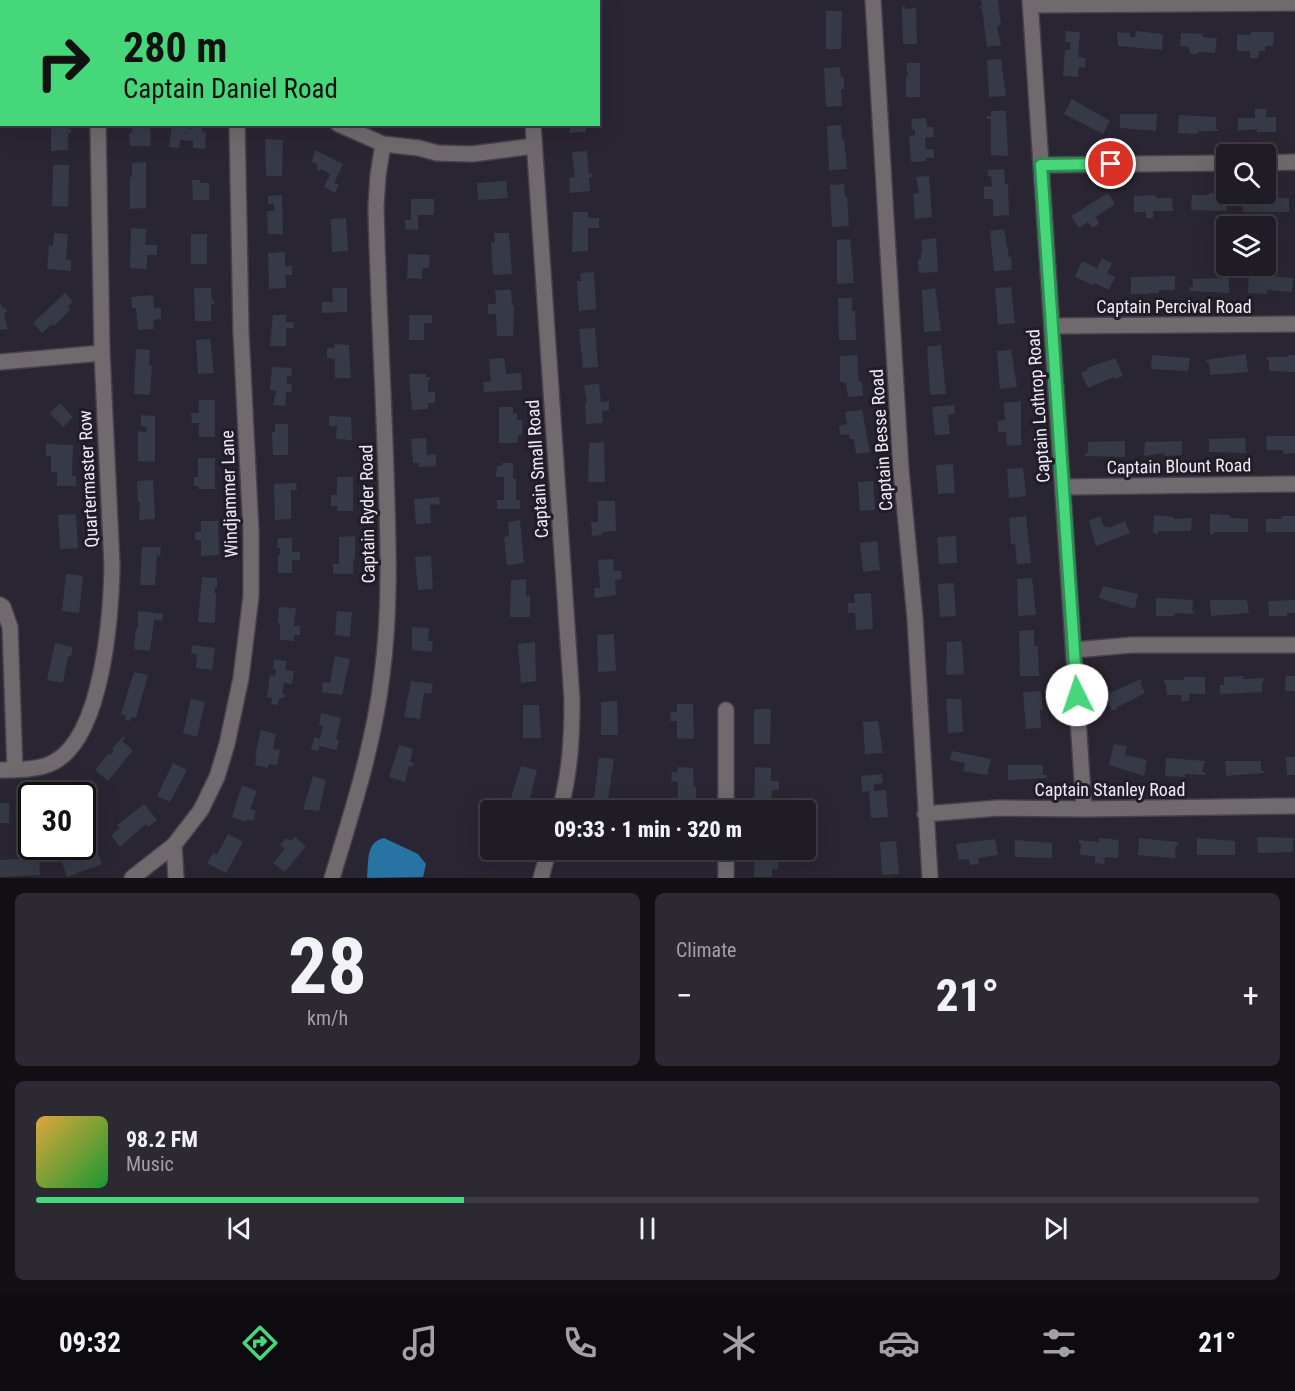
<!DOCTYPE html>
<meta charset="utf-8">
<style>
body{margin:0;font-family:"Roboto Condensed",sans-serif;background:#2d2932;color:#f1f3f6;height:100vh;display:flex;flex-direction:column;font-size:22px;white-space:nowrap}
*{box-sizing:border-box;margin:0}
p{font-size:20px;color:#a2a1a7}
.icon{flex:none;width:33px;height:33px;fill:none;stroke:currentColor;stroke-width:2;stroke-linecap:round;stroke-linejoin:round}
.map{position:relative;height:878px;overflow:hidden}
.side{display:flex;flex-direction:column;gap:15px;padding:15px;background:#120f15;flex:1}
.side>*{flex:none}
.hud{position:absolute;left:0px;top:0px;width:600px;height:126px;box-shadow:0 6px 24px #0002,0 0 0 2px #3d3a43;background:#45d77a;color:#111;overflow:hidden}
.buttons{position:absolute;left:1216px;top:144px;display:grid;gap:12px}
.buttons a{display:grid;place-items:center;width:60px;height:60px;border-radius:6px;background:#201c26;box-shadow:0 6px 24px #0002,0 0 0 2px #3d3a43;font-size:30px}
.speed{position:absolute;left:18px;top:782px;display:flex;gap:12px;font-size:30px;font-weight:700;text-align:center}
.speed>*{display:grid;place-content:center;width:78px;height:78px;border-radius:50%;background:#201c26;box-shadow:0 6px 24px #0002,0 0 0 2px #3d3a43;line-height:1}
.speed .limit{border:3px solid #111;border-radius:9px;background:#fff;color:#111}
.pin{position:absolute;display:grid;place-items:center;width:51px;height:51px;color:#fff;margin:-26px;border:3px solid #fff;border-radius:50%;box-shadow:0 2px 6px #0007}
.me{position:absolute;width:66px;margin:-33px;rotate:356deg;stroke-linejoin:round;filter:drop-shadow(0 0 4px #0008)}
.turn{display:flex;align-items:center;gap:21px;height:126px;padding:0 24px;font-size:27px}
.turn .icon{width:78px;height:78px;stroke-width:2.5}
.turn b{display:block;font-size:42px;line-height:51px}
.big{font-size:45px;font-weight:800;line-height:1.1}
.side .card{flex:1;display:flex;flex-direction:column;justify-content:center;gap:9px;min-width:0;padding:0 21px;border-radius:9px;background:#2d2932}
.side .dial{align-items:center;gap:0}
.dial b{font-size:78px;line-height:1}
.song{display:flex;align-items:center;gap:18px}
.cover{width:72px;height:72px;border-radius:9px;background:linear-gradient(135deg,hsl(40 70% 55%),hsl(130 70% 35%))}
.played{height:6px;border-radius:3px;background:linear-gradient(90deg,#45d77a 35%,#3d3a43 35%)}
.keys{display:flex;justify-content:space-around;direction:ltr}
.heat{display:flex;justify-content:space-between;align-items:center;font-size:33px;direction:ltr}
.side .tiles{flex:1;display:grid;gap:15px;grid-template-columns:1fr 1fr}
.card:last-child{grid-column:span 2}
.trip{position:absolute;left:480px;top:800px;width:336px;height:60px;border-radius:6px;background:#201c26;box-shadow:0 6px 24px #0002,0 0 0 2px #3d3a43;font-weight:800;line-height:60px;text-align:center}
.menu{display:flex;height:96px;justify-content:space-around;align-items:center;background:#0d0b0f;color:#a2a1a7}
.menu .icon{width:42px;height:42px}
.menu .active{color:#45d77a}
.menu b{font-size:27px;color:#f1f3f6}
.map>svg:first-child{display:block}
.water{fill:#2873a4}
.building{fill:#363a47}
.lines{fill:none;stroke-linecap:round;stroke-linejoin:round}
.minor-casing{stroke:#45414d;stroke-width:18}
.minor{stroke:#706a6f;stroke-width:15}
.route-casing{stroke:#2d8c4f;stroke-width:15}
.route{stroke:#45d77a;stroke-width:10}
.labels{text-anchor:middle;dominant-baseline:central;stroke-width:6;stroke-linejoin:round;paint-order:stroke}
.street-label{font-size:18px;fill:#edeaf3;stroke:#201c28}
</style>
<div class="map">
<svg width="1295" height="878" viewBox="0 0 1295 878">
<rect width="100%" height="100%" fill="#2a2532"/>
<path class="water" d="M384 838 418 854 426 864 423 877 367 878C369 863 365 842 384 838Z"/>
<path class="building" d="M981 0H998L1001 25 997 26 1001 45 987 47 982 9H980V6H982Z
M905 6V9L916 8 917 44H903L902 7Z
M826 11H842L841 49H826Z
M1066 31 1080 32 1078 57 1086 58 1085 68 1079 67 1078 77 1063 76 1065 50H1070V42H1065Z
M1136 31 1163 34 1162 50 1118 46 1117 32 1130 33V37H1135Z
M1251 32H1274L1273 46H1265V51H1259L1258 58H1250V51H1237V34L1251 35Z
M1181 33 1203 34 1202 37 1217 38 1215 53 1198 52V54H1190L1189 47 1180 46Z
M1001 59 1006 96 989 97 987 60Z
M906 63H920V97H906V77H908Z
M840 67 841 77H844V89H841L842 106 826 107 824 68Z
M1072 99 1110 121 1103 134 1064 114Z
M1255 109H1266V117H1276V132H1257V129L1236 131 1238 129V118H1255Z
M991 111H1006L1008 156 991 155V119H987V116H991Z
M1120 114H1157L1156 131 1120 128Z
M1179 115 1216 117V129H1218V131H1198V134L1178 133Z
M926 118 927 127H933L934 137H925L926 149H934V158H926V161L911 162 909 136 915 135V129L912 130 911 119Z
M51 124H68V129H71V133H68V150L51 151Z
M132 124H150L151 146H130L129 133H132Z
M193 124H202V131L206 132 205 149 193 148V141L180 140 179 148 169 147 172 125 192 129Z
M569 124H585L586 132 570 133Z
M841 125 842 139H844L847 169 829 170 827 126Z
M265 139 283 140 282 176H266Z
M315 150 343 164 334 183 339 185 335 193 324 187 330 174 321 169 320 171 317 170V164L312 162Z
M587 151 589 174H592V177H589L590 191 570 193 569 178 575 177 572 152Z
M146 162V208L130 209V177H132V163Z
M53 165H69L68 207 52 206Z
M1004 169 1005 184H1008L1009 215 993 216V199H984V187L992 186 991 176H988V170Z
M929 176 932 217 915 219 913 194 919 193 916 177Z
M192 180H200V183H209V200H193Z
M506 181 508 198 478 200 477 183Z
M844 184 845 197H847L849 226 832 227 830 185Z
M1108 193 1115 204 1096 217 1099 224 1092 228 1088 222 1079 228 1071 216Z
M1209 193 1226 194V211L1191 210 1192 195H1209Z
M1251 194H1273V198H1289V212H1243L1242 196H1251Z
M282 195 283 234H268L267 211H274V204H268V196Z
M1155 195 1156 198H1172L1173 211H1153V218H1146V212H1134V196Z
M411 199H434V215H418V230L405 229V220H411Z
M573 212H588V218H599V228H588V251L572 252Z
M346 218 348 251 332 252 331 219Z
M131 228 146 229 145 245H157V255H147V269L130 268Z
M1004 229 1009 257H1011L1012 270 994 271 990 231Z
M54 233 68 234 66 260H71V271L47 269 49 245 53 246Z
M494 233H509L512 274 493 275 491 243 495 242Z
M191 234H207V264H191Z
M936 238 938 272 919 273 918 260 921 259V252H922L921 240Z
M850 239 854 283 837 284V240Z
M285 252V266H292V275H285L286 288 269 289 268 253Z
M408 254 430 255 429 268H423L422 279 407 278Z
M1102 258 1112 263 1107 273 1115 277 1109 290 1095 283 1093 285 1075 277 1082 261 1097 268Z
M594 272 596 309 579 311 577 281H581L580 273Z
M1249 275 1293 278 1292 292 1267 290V294L1248 293Z
M1175 276V290H1159V293H1149V294H1131V277Z
M1229 278V293L1190 291V287H1193V279Z
M1011 287 1015 323 998 325 995 288Z
M194 288H211L212 301H214V304H211V321H195Z
M332 288H347V312L322 313V302H333Z
M935 288 941 331 924 332 922 290Z
M495 290H511L512 305H514L513 336H497L496 314H488V304H496Z
M65 293 73 301 68 306 71 309 54 326 52 324 42 333 33 323Z
M153 295 154 308H161V319L153 320 154 329 138 330 136 308H132L131 297Z
M838 298H852V311H855L856 340H839Z
M0 302 3 309 6 308 7 312 4 313 8 329 0 330Z
M273 315H286V322H293L294 328H286V346H270Z
M409 315H432V323H424V340H409Z
M595 328 598 367 583 368 579 329Z
M210 339 214 373 198 374 196 340Z
M335 344 349 345 351 378H335V359L327 358V348H334Z
M941 345 946 394 930 395 927 347Z
M136 349 150 350 149 366H152L150 395 134 394Z
M1011 350 1017 387 1000 389 997 351Z
M1246 354 1248 372 1210 375 1209 363H1207L1206 360Z
M857 355 859 382H862L863 396 848 397 846 383 840 382V356Z
M1152 355 1190 358 1188 371 1151 369Z
M1288 355H1295V372L1269 371V360H1267V357H1288Z
M504 358 506 374 521 373 522 390 484 392 483 382H491L489 359Z
M1115 358 1123 376 1115 379 1114 377 1088 388 1081 373 1088 370 1087 368Z
M272 367 292 368 291 376H287V384H292L291 392H286L285 406 273 405 276 391 270 390Z
M409 374H426V377H430V380H428V392H435V403H428V409L412 410Z
M599 384 601 402 609 401V410L602 411 603 423 586 424 585 403H587L584 385Z
M199 400H215V437H199V423H192L191 413H199Z
M1021 401V445L1007 446 1006 432H998V421L1005 420 1004 403Z
M60 403 73 417 63 427 50 413Z
M954 405 955 414 948 415 950 434 935 435 932 407Z
M499 407H513V414L517 413V420H522V435H518V443H499Z
M862 410 870 452 856 454 854 439H850L849 434 840 435 839 426 847 424 845 412Z
M141 415 155 416V462L138 461V431L146 432 147 427 141 426Z
M329 416 351 417 352 440 336 439 337 426H329Z
M275 424H288V455H273L272 432H275Z
M1266 436H1295V453L1283 454V450H1267Z
M426 438 427 455 436 454V466L419 467V463H413L411 439Z
M1245 438 1246 453 1209 452V439Z
M1125 441V457L1085 456V453H1088V442Z
M1182 441V455L1165 456 1164 453 1144 456 1145 442Z
M604 442 605 482H588L589 443Z
M46 444 73 445 72 476H76V486H57V472H51V456H46Z
M198 458H215V489H198L199 486H194V477H198Z
M502 463H513V479H516V500H520V509H497V500H504V477H496L497 466H502Z
M953 464 955 493 938 494 936 465Z
M1023 468 1026 496 1009 498 1007 469Z
M337 477H353V511H337V506H331V495H337Z
M153 480 155 519 139 520 140 502H138L137 481Z
M873 481 875 510 860 511 858 482Z
M296 483 297 490H291V519L275 520 274 484Z
M439 497 440 504 430 505 431 523 416 524 414 499Z
M598 501H615L616 531 602 532V535L592 536 591 522H598Z
M76 514 78 548 60 549 58 515Z
M1210 514 1230 515V518L1248 519V532H1214V534H1210Z
M1154 515 1174 517V519L1192 518 1191 531H1158V534L1153 533Z
M1026 516 1031 563 1017 564 1015 544H1011L1009 518Z
M1100 516 1104 527 1108 526 1109 528 1125 521 1130 533 1096 546 1089 521Z
M1282 516H1295V532H1266V519H1282Z
M520 520 524 563 507 565 504 537 509 536 508 522Z
M201 521H218L219 555 201 556V540H195V532H201Z
M355 536V559L353 560V574H333V564H339V537Z
M956 536 957 563 939 564 937 537Z
M278 538H292V552H300V560H292V573H278V555H280V548H277Z
M877 541 880 570 863 572 860 543Z
M142 547H161L160 556 157 555 155 585H140Z
M431 556 433 589 418 590 415 557Z
M613 559 614 571H621L622 579 615 580 616 595 595 598 594 588H600L598 560Z
M66 574 83 576 79 613 62 611Z
M202 577 217 578V588L215 587V594H216L215 623 198 622Z
M1032 578 1036 615 1018 616 1017 579Z
M526 579V596H530V617H510L511 580Z
M954 583 956 616 940 617 938 584Z
M1103 586 1138 594 1135 609 1099 598Z
M871 593 873 629 856 630 855 613H848V603H855L854 594Z
M1156 598 1193 600 1192 611H1194V614L1175 613 1174 616H1156Z
M1210 600H1247L1249 613 1211 616Z
M1295 600V613H1287V616H1269L1268 601Z
M279 607 296 608 294 626H300V635H294V641L280 640V623H278Z
M138 611 163 614 162 621 154 620 150 651 134 649 136 628H138Z
M337 611 352 612 350 637 335 635Z
M412 627 429 628 428 641H433L432 652 412 650Z
M1034 630V646H1038L1039 676H1020L1019 631Z
M614 634 616 671 598 672 597 635Z
M962 641 964 674 946 675 947 642Z
M535 642 536 681 521 683 518 644Z
M55 643 73 647 71 656H68L63 683 47 680Z
M192 645 215 648 212 670 196 668 197 654 191 653Z
M335 656 350 659 342 695 322 692 323 682 330 683Z
M274 658 276 660 287 661 285 670 294 671 292 684 284 683 282 694H285V697L279 699 278 705 271 704 272 698 267 697 270 675 275 676 276 669H273Z
M134 672 148 675 136 718 131 717 130 721 125 720 126 716 121 714Z
M1243 676V679L1264 678V681H1262V692L1220 694V685H1224V677Z
M1286 676H1295V691H1285Z
M1184 677H1205V694H1189V701H1181V695H1167L1166 684H1164V680H1184Z
M1141 679 1142 682 1140 683 1145 693 1116 708 1117 710H1112L1105 695Z
M411 681 433 684 431 694 424 693 420 719 404 717Z
M1041 691 1043 710H1040L1041 728 1026 729 1023 692Z
M191 699 205 702 197 737 183 733Z
M946 699H961L963 732 948 733Z
M617 701 618 735H601V702Z
M677 704H693L694 739 677 738V721H670L671 712H677Z
M523 705H539L541 738H523Z
M754 709H771L770 744H754Z
M321 713 341 718 336 739 339 740 336 750 320 746 318 751 311 750 314 737 320 739 323 726 319 725Z
M878 721 883 753 865 754 863 722Z
M261 730 276 734 273 749 280 750 277 765 269 764 268 768 255 765 257 756H255Z
M123 736 125 738 122 741 133 750 108 781 95 770 109 753 110 755 114 750 112 749Z
M1114 744 1127 746 1125 755 1147 760 1144 776 1109 765Z
M399 745 413 749 410 762 414 763 412 767 409 766 405 782 389 777Z
M952 751 991 759 987 775 963 771 965 763 950 760Z
M599 757 614 759 608 800 594 798Z
M1286 757H1295V775H1287Z
M1166 758 1205 761 1202 772H1205V775L1185 774V777L1165 776Z
M1225 761H1261V771H1264V773L1226 776Z
M173 763 187 770 170 802 157 796Z
M1008 765H1043V775H1047V778L1008 780Z
M521 766 537 770 529 803 511 798Z
M678 767 693 768 694 787H696V802L678 801V782L671 781 672 772H677Z
M755 767 771 768V781H779V790H772L771 810H754Z
M882 774 883 783 874 784V791L886 790 888 817 871 818 869 791 862 792 861 776Z
M313 776 326 780 319 811 303 809Z
M242 785 257 791 250 809 256 811 253 821 247 819 246 822 232 817Z
M0 803H9V823H0Z
M144 804 157 820 148 827 146 824 120 847 111 835 120 828 117 825Z
M228 834 243 842 226 873 207 863 213 853 217 855Z
M295 837 306 846 285 872 273 863 285 849 280 845 286 838 291 841Z
M1257 837 1295 838 1293 840V852L1258 853Z
M1099 838 1119 840 1118 858 1105 857 1104 864 1095 863V856L1080 855 1081 844H1079V840L1099 842Z
M1139 838 1178 842V845H1176L1175 858 1138 855Z
M1197 838 1235 841V855H1197Z
M995 839 998 855 978 858 979 864 970 865 969 859 959 860 956 844Z
M1015 840 1052 843V858L1015 857Z
M896 841 899 874 882 875 880 842Z
M490 842V849H507L503 862 485 856Z
M78 848 80 853 96 848 102 864 67 877 61 860 71 856 69 851Z
M678 849H695L693 861H678Z
M755 849H772V858H778V869H772V877H754Z
M39 858 40 875 0 877V860Z"/>
<g class="lines">
<defs>
<path id="minor" d="M449 0 453 2
M527 0V2
M873 0 901 470 915 618 930 878
M1030 0 1084 809
M1031 5 1295 3
M0 80H2
M338 124 383 144 419 148 437 153 472 154 534 146
M533 124 572 700C572 738 570 773 560 810
M1266 163 1295 162
M1041 165 1227 163
M1052 326 1295 324
M0 362 102 353
M1064 487 1295 484
M0 605 3 607 10 627 15 770
M1074 650 1132 645H1295
M726 710V810
M0 770C16 770 40 770 54 762 103 736 111 615 112 566L102 353 98 124
M925 814 998 808 1084 809 1295 806
M726 849V878
M132 878 174 845
M176 878 174 845 201 810 217 777 227 744 241 678 251 596V532L241 332 237 124
M332 878C352 812 374 744 382 675 391 608 388 539 386 471 383 383 378 295 376 207L378 175 383 144
M541 878 549 849"/>
</defs>
<use href="#minor" class="minor-casing"/>
<use href="#minor" class="minor"/>
</g>
<g class="lines">
<defs>
<path id="route" d="M1077 695 1041 165 1111 164"/>
</defs>
<use href="#route" class="route-casing"/>
<use href="#route" class="route"/>
</g>
<g class="labels">
<g class="street-label">
<text x="1174" y="306">Captain Percival Road</text>
<text transform="translate(1038 406) rotate(-94)">Captain Lothrop Road</text>
<text transform="translate(881 440) rotate(-94)">Captain Besse Road</text>
<text transform="translate(1179 466) rotate(-1)">Captain Blount Road</text>
<text transform="translate(537 469) rotate(-94)">Captain Small Road</text>
<text transform="translate(88 479) rotate(-93)">Quartermaster Row</text>
<text transform="translate(229 494) rotate(-92)">Windjammer Lane</text>
<text transform="translate(367 514) rotate(-91)">Captain Ryder Road</text>
<text x="1110" y="789">Captain Stanley Road</text>
</g>
</g>
</svg>
<div class="buttons">
<a><svg class="icon" aria-label="search" viewBox="0 0 24 24"><circle cx="10" cy="10" r="6"/><path d="M15 15l6 6"/></svg></a>
<a><svg class="icon" aria-label="layers" viewBox="0 0 24 24"><path d="M12 4l9 5-9 5-9-5zM3 14l9 5 9-5"/></svg></a>
</div>
<div class="speed"><div class="limit">30</div></div>
<div class="pin" style="left:1111px;top:164px;background:#d93025"><svg class="icon" aria-label="arrive" viewBox="0 0 24 24"><path d="M6 21V4h12l-3 4 3 4H6"/></svg></div>
<svg class="me" style="left:1077px;top:695px" viewBox="-20 -20 40 40"><circle r="19" fill="#fff"/><path d="M0-13L10 11 0 6-10 11z" fill="#45d77a"/></svg>
<div class="trip">09:33 · 1 min · 320 m</div>
<div class="hud">
<div class="turn"><svg class="icon" aria-label="right" viewBox="0 0 24 24"><path d="M7 20v-9h11M14 6l5 5-5 5"/></svg><div><b>280 m</b>Captain Daniel Road</div></div>
</div>
</div>
<section class="side">
<div class="tiles">
<div class="card dial"><b>28</b><p>km/h</p></div>
<div class="card"><p>Climate</p>
<div class="heat"><a>−</a><b class="big">21°</b><a>+</a></div>
</div>
<div class="card">
<div class="song"><i class="cover"></i><div><b>98.2 FM</b><p>Music</p></div></div>
<div class="played"></div>
<div class="keys"><svg class="icon" aria-label="previous" viewBox="0 0 24 24"><path d="M18 5L8 12l10 7zM5 5v14"/></svg><svg class="icon" aria-label="pause" viewBox="0 0 24 24"><path d="M8 5v14M16 5v14"/></svg><svg class="icon" aria-label="next" viewBox="0 0 24 24"><path d="M6 5l10 7-10 7zM19 5v14"/></svg></div>
</div>
</div>
</section>
<nav class="menu">
<b>09:32</b>
<svg class="icon active" aria-label="directions" viewBox="0 0 24 24"><path d="M12 3l9 9-9 9-9-9zM9 14v-3h6M13 9l2 2-2 2"/></svg>
<svg class="icon" aria-label="music" viewBox="0 0 24 24"><path d="M9 18V5l10-2v13"/><circle cx="6" cy="18" r="3"/><circle cx="16" cy="16" r="3"/></svg>
<svg class="icon" aria-label="phone" viewBox="0 0 24 24"><path d="M5 4h4l2 5-3 2q2 4 5 5l2-3 5 2v4C11 20 4 13 5 4z"/></svg>
<svg class="icon" aria-label="climate" viewBox="0 0 24 24"><path d="M12 3v18M4 7l16 10M4 17L20 7"/></svg>
<svg class="icon" aria-label="car" viewBox="0 0 24 24"><path d="M5 17H2v-5l4-1 3-4h7l3 4 3 1v5h-3M9 17h6M6 11h13"/><circle cx="7" cy="17" r="2"/><circle cx="17" cy="17" r="2"/></svg>
<svg class="icon" aria-label="filters" viewBox="0 0 24 24"><path d="M4 7h16M4 17h16"/><circle cx="9" cy="7" r="2"/><circle cx="15" cy="17" r="2"/></svg>
<b>21°</b>
</nav>
